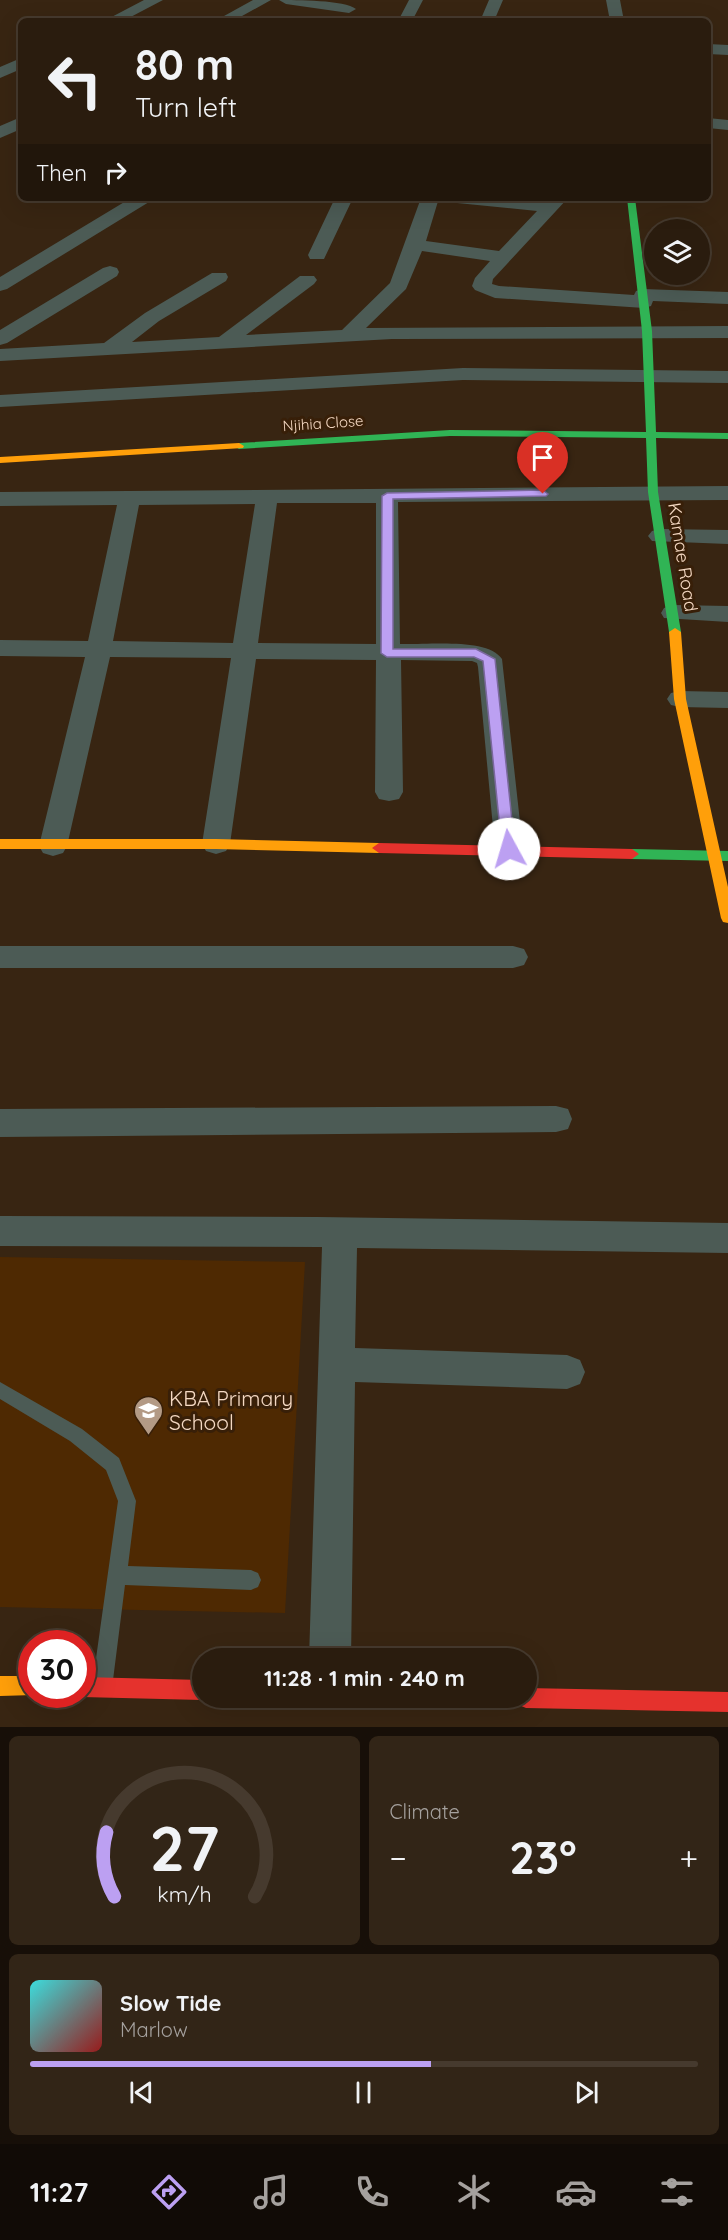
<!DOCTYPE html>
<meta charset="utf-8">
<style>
body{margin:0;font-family:Quicksand,sans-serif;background:#322517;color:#f1f3f6;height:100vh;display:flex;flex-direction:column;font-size:22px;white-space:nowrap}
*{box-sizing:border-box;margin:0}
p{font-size:20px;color:#a5a19e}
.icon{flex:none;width:33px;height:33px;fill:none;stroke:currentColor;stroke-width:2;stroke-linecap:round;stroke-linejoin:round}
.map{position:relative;height:1727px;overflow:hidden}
.side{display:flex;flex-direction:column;gap:9px;padding:9px;background:#170f08;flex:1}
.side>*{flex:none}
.hud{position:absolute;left:18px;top:18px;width:693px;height:183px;border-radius:9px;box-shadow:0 6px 24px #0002,0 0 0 2px #463a2e;background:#2a1c0e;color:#f1f3f6;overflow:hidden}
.tools{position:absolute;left:644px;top:219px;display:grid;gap:12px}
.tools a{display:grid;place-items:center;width:66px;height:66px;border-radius:50%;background:#2a1c0e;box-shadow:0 6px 24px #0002,0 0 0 2px #463a2e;font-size:30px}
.speed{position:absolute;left:18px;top:1630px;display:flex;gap:12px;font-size:30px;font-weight:700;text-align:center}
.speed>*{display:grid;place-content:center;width:78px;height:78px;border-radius:50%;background:#2a1c0e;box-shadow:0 6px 24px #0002,0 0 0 2px #463a2e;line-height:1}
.speed .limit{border:9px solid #d22;background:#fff;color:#111}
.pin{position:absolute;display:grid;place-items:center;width:51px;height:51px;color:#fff;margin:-62px -26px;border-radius:50% 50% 50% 0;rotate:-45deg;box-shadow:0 0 6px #0007}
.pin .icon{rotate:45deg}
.me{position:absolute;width:66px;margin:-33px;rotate:354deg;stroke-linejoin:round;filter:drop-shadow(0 0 4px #0008)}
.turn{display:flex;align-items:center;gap:21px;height:126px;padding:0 18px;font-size:27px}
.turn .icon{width:78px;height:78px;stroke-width:2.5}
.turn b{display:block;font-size:42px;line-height:51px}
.then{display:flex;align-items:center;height:57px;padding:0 18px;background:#0003;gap:12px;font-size:22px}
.big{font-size:45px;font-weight:700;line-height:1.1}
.side .card{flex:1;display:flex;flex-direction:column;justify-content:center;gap:9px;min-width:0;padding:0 21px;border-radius:9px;background:#322517}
.side .dial{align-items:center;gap:0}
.dial svg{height:156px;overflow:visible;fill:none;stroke:#463a2e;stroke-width:7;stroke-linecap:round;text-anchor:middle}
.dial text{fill:#f1f3f6;stroke:none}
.song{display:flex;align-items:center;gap:18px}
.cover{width:72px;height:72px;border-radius:9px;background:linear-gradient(135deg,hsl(180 70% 55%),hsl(0 70% 35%))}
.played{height:6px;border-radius:3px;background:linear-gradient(90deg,#bca0f2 60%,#463a2e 60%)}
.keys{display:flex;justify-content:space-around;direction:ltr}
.heat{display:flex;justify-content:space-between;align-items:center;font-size:33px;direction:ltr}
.side .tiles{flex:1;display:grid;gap:9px;grid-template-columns:1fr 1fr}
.card:last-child{grid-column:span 2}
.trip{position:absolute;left:192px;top:1648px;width:345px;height:60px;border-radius:30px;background:#2a1c0e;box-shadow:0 6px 24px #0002,0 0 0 2px #463a2e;font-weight:700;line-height:60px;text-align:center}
.menu{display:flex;height:96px;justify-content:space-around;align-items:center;background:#110b06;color:#a5a19e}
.menu .icon{width:42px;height:42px}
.menu .selected{color:#bca0f2}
.menu b{font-size:27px;color:#f1f3f6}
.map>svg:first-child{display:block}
.built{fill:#4e2902}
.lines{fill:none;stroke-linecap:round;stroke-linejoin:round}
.lane{fill:#4c5b55;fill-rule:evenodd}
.street{fill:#4c5b55;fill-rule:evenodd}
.fast{fill:#30b455;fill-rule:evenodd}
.slow{fill:#ff9f0a;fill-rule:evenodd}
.jam{fill:#e5322d;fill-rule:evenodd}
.route{fill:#bca0f2;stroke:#7a689d;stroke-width:1.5}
.labels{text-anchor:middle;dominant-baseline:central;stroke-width:6;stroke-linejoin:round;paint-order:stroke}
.far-street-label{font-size:15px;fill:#f5d9c3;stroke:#381f08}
.street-label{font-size:18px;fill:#f5d9c3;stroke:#381f08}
.near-poi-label{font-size:21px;fill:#f5d9c3;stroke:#381f08;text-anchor:start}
</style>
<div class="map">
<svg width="728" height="1727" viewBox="0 0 728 1727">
<rect width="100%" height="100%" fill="#382512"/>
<path class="built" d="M0 1257 305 1262 285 1613 0 1607Z"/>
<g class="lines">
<path class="lane" d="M0 1382 82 1429 119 1458 136 1501 128 1566 251 1570 258 1573 261 1580 258 1587 251 1590 125 1585 113 1680 110 1687 103 1690 96 1687 93 1680 118 1501 106 1470 70 1441 0 1399Z"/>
<path class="street" d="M144 0H163L123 21H104Z
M253 0H271L233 21H215Z
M279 0C296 0 345 0 356 9L349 13 286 4Z
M409 0H423L412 21H398Z
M489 0H503L494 21H480Z
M606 0H620L624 21H610Z
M708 44 728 45V55L708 54Z
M21 58V69L0 78V67Z
M21 117V129L0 138V126Z
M708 118 728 120V130L708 128Z
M131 198H152L149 202 7 289 0 291V277Z
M335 198H353L324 259H310L308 255Z
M421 198H439L426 241 499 251 537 211 457 203 451 202 448 198H513L546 201 549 198H568L493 279 492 284 499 286 634 295 636 291 643 289 728 292V304L653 301 651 306 644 308 495 298 475 290 472 286 475 278 490 261 422 251 406 289 366 328 728 326V338L392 339 0 361V349L104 343 145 313 212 273H226L228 277 226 281 159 321 132 342 219 337 300 276H314L317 280 314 284 246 335 342 330 390 283Z
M110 266 117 268 119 272 117 276 7 343 0 345V330L103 268Z
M463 368 728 371V383L463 380 0 407V395Z
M728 486V500L398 502 400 644C425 645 488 637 502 659L523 849 519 856 509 859 499 856 495 849 478 667 477 663 472 661 401 660 403 792 399 799 389 801 379 799 375 792 376 660 256 659 230 844 226 851 216 854 206 851 202 844 231 658 110 657 67 846 63 853 53 856 43 853 39 846 85 657 0 656V640L88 641 117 505 0 506V492ZM277 503H376V644L258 643ZM255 504 233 643 113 641 139 505Z
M660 529 728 530V544L652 541 648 536 652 531Z
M673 605 728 606V622L664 618 661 613 664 608Z
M680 691 728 692V708L680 707 671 705 667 699 671 693Z
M0 946H513L524 949 528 957 524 965 513 968H0Z
M556 1106 568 1109 572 1119 568 1129 556 1132 0 1137V1109Z
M0 1216 318 1217 728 1223V1253L357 1248 355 1348 567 1355 580 1360 585 1372 580 1384 567 1389 355 1382 351 1659H309L322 1247 0 1246Z"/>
<path class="fast" d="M627 198H635L652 331 656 432 728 433V439L656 438 658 492 681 632 679 635H671L669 632 648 492 646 438 450 436 239 449 234 446 239 443 450 430 646 432 642 331Z
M632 849 728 851V861L632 859 625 854Z"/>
<path class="slow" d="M239 443 244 446 243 448 0 463V457Z
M675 628 681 632 686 699 728 887V923L723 922 721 918 674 699 669 632Z
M0 839H216L379 843 386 848 379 853 216 849H0Z
M0 1676H32V1695H34L0 1696Z"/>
<path class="jam" d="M379 843 632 849 639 854 632 859 379 853 372 848Z
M82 1677 202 1680V1698H207L202 1700 82 1697 77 1695H82Z
M526 1688 728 1692V1712L526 1708 519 1705 516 1698H526Z"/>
</g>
<path class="route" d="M543 490 548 494 546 496 393 499V649H476L495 659 515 849 509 854 502 849 483 661 474 657H387L381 653 382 496 387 493Z"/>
<defs>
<symbol id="school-pin" viewBox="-11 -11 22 30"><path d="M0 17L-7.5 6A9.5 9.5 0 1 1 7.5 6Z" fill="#b39a85" stroke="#381f08"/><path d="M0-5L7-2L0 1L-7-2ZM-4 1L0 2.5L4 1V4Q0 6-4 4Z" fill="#fff"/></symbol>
</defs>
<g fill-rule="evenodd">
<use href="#school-pin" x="132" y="1394" width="33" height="45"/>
</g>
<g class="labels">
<g class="far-street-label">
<text transform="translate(323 423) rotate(-4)">Njihia Close</text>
</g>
<g class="street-label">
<text transform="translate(683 557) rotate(81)">Kamae Road</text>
</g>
<g class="near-poi-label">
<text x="169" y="1398">KBA Primary<tspan x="169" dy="24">School</tspan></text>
</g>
</g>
</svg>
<div class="tools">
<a><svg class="icon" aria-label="layers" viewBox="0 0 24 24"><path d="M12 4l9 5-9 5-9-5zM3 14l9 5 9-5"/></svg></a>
</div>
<div class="speed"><div class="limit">30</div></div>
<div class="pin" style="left:543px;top:494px;background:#d93025"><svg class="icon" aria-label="arrive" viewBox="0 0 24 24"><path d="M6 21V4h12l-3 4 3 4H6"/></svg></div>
<svg class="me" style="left:509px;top:849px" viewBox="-20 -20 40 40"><circle r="19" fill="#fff"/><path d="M0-13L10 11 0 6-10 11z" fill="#bca0f2"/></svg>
<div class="trip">11:28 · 1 min · 240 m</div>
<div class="hud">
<div class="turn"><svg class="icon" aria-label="left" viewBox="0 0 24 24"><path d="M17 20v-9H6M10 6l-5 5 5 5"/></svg><div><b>80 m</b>Turn left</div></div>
<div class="then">Then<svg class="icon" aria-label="right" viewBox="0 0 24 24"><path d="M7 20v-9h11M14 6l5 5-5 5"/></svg></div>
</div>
</div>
<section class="side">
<div class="tiles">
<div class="card dial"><svg viewBox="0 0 100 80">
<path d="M14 69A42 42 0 1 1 86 69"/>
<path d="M14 69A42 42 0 0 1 10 36" stroke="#bca0f2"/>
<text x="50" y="56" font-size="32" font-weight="700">27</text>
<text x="50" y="72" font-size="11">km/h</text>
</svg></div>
<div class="card"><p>Climate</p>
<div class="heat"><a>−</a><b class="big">23°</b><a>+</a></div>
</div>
<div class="card">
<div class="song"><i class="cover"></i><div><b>Slow Tide</b><p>Marlow</p></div></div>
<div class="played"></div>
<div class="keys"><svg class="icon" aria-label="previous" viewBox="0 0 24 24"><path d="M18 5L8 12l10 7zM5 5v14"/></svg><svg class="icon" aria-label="pause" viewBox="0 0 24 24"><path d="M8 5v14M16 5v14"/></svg><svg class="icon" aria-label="next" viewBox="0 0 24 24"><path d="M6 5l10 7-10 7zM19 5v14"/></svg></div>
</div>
</div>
</section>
<nav class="menu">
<b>11:27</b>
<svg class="icon selected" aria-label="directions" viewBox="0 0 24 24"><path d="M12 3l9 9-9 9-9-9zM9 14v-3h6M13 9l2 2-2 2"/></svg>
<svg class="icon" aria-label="music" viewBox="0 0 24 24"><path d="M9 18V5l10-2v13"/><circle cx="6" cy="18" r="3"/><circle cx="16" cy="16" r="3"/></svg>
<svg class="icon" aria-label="phone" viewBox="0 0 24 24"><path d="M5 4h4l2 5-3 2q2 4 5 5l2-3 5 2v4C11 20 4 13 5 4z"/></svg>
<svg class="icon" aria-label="climate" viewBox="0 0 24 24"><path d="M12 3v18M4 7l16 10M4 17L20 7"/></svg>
<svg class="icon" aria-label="car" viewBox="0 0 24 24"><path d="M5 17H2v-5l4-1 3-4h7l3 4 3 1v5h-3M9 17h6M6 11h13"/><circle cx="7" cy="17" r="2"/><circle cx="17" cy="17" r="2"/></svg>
<svg class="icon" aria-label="filters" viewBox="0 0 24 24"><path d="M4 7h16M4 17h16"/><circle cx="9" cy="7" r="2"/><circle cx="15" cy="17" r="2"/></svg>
</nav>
